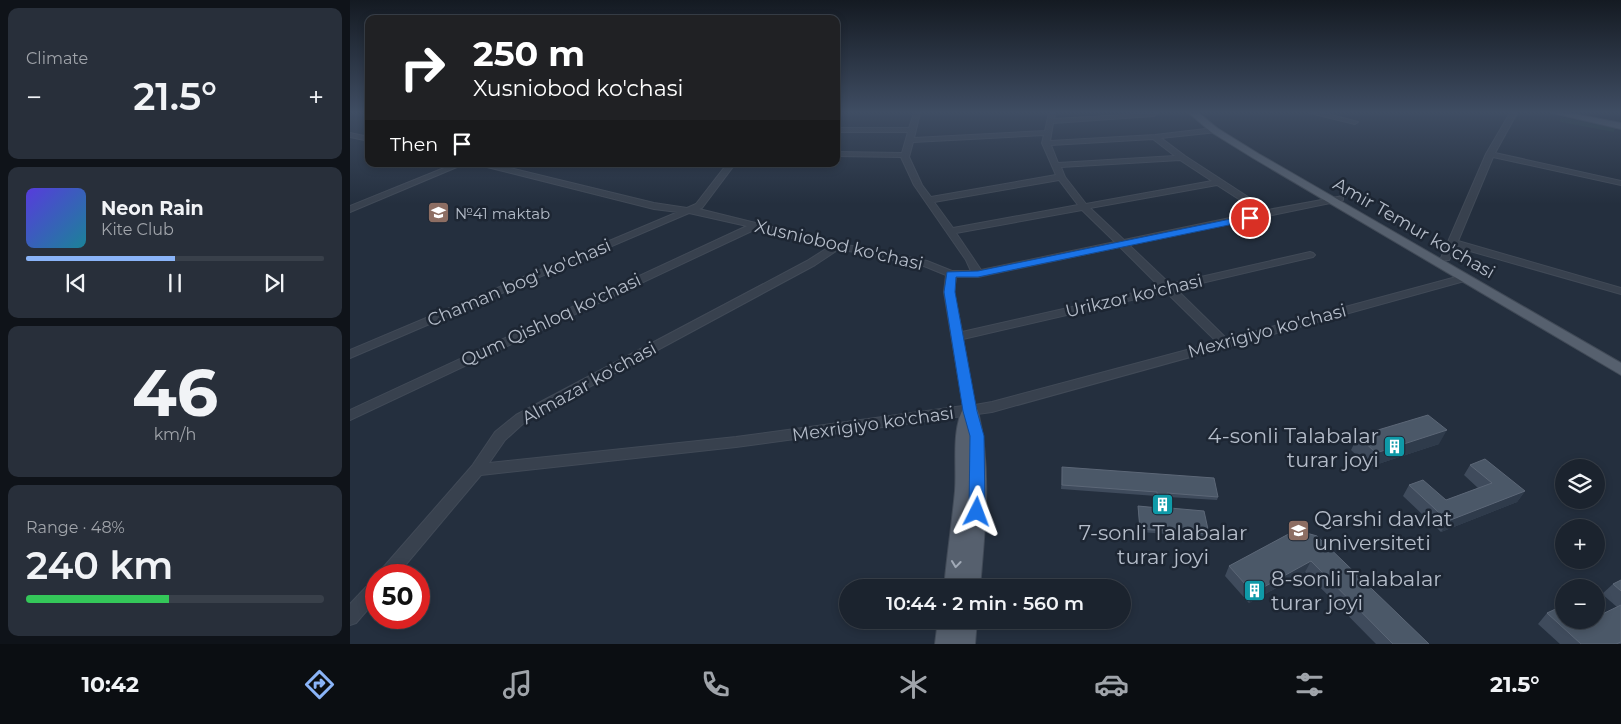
<!DOCTYPE html>
<meta charset="utf-8">
<style>
body{margin:0;font-family:Montserrat,sans-serif;background:#282f3a;color:#f1f3f6;height:100vh;display:flex;flex-direction:column;font-size:19px;white-space:nowrap}
*{box-sizing:border-box;margin:0}
p{font-size:16px;color:#a0a4aa}
.icon{flex:none;width:28px;height:28px;fill:none;stroke:currentColor;stroke-width:2;stroke-linecap:round;stroke-linejoin:round}
.map{position:relative;flex:1;overflow:hidden}
.sheet{display:flex;flex-direction:column;gap:8px;padding:8px;background:#0f1319;width:350px}
.sheet>*{flex:none}
.hud{position:absolute;left:15px;top:15px;width:475px;height:152px;border-radius:10px;box-shadow:0 2px 8px #0003,0 0 0 1px #39404a;background:#202124;color:#fff;overflow:hidden}
.fabs{position:absolute;left:1205px;top:459px;display:grid;gap:10px}
.fabs a{display:grid;place-items:center;width:50px;height:50px;border-radius:50%;background:#1b232e;box-shadow:0 2px 8px #0003,0 0 0 1px #39404a;font-size:25px}
.speed{position:absolute;left:15px;top:564px;display:flex;gap:10px;font-size:25px;font-weight:700;text-align:center}
.speed>*{display:grid;place-content:center;width:65px;height:65px;border-radius:50%;background:#1b232e;box-shadow:0 2px 8px #0003,0 0 0 1px #39404a;line-height:1}
.speed .limit{border:8px solid #d22;background:#fff;color:#111}
.pin{position:absolute;display:grid;place-items:center;width:42px;height:42px;color:#fff;margin:-21px;border:2px solid #fff;border-radius:50%;box-shadow:0 1px 5px #0007}
.me{position:absolute;width:55px;margin:-28px;rotate:3deg;stroke-linejoin:round;filter:drop-shadow(0 0 4px #0008)}
.turn{display:flex;align-items:center;gap:18px;height:105px;padding:0 25px;font-size:22px}
.turn .icon{width:65px;height:65px;stroke-width:2.5}
.turn b{display:block;font-size:35px;line-height:42px}
.then{display:flex;align-items:center;height:48px;padding:0 25px;background:#0003;gap:10px;font-size:19px}
.big{font-size:38px;font-weight:600;line-height:1.1}
.sheet .card{flex:1;display:flex;flex-direction:column;justify-content:center;gap:8px;min-width:0;padding:0 18px;border-radius:10px;background:#282f3a}
.sheet .dial{align-items:center;gap:0}
.dial b{font-size:65px;line-height:1}
.song{display:flex;align-items:center;gap:15px}
.cover{width:60px;height:60px;border-radius:8px;background:linear-gradient(135deg,hsl(250 70% 55%),hsl(190 70% 35%))}
.played{height:5px;border-radius:2px;background:linear-gradient(90deg,#8ab4f8 50%,#39404a 50%)}
.keys{display:flex;justify-content:space-around;direction:ltr}
.heat{display:flex;justify-content:space-between;align-items:center;font-size:28px;direction:ltr}
.charge{height:8px;border-radius:4px;background:linear-gradient(90deg,#34c759 48%,#39404a 0)}
.trip{position:absolute;left:489px;top:579px;width:292px;height:50px;border-radius:25px;background:#1b232e;box-shadow:0 2px 8px #0003,0 0 0 1px #39404a;font-weight:600;line-height:50px;text-align:center}
.dock{display:flex;height:80px;justify-content:space-around;align-items:center;background:#0b0e12;color:#a0a4aa}
.dock .icon{width:35px;height:35px}
.dock .on{color:#8ab4f8}
.dock b{font-size:22px;color:#f1f3f6}
main{display:flex;flex:1;min-height:0}
.map>svg:first-child{display:block}
.green{fill:#263c3f}
.lines{fill:none;stroke-linecap:round;stroke-linejoin:round}
.minor-casing{stroke:#414a57;stroke-width:2}
.major-casing{stroke:#414a57;stroke-width:2}
.minor{fill:#38414e;fill-rule:evenodd}
.major{fill:#56606e;fill-rule:evenodd}
.wall{fill:#3f4b5c}
.shaded-wall{fill:#2f3b4b}
.building{fill:#4b5868;stroke:#5c6777}
.oneway{stroke:#a1aab7}
.route{fill:#1a73e8;stroke:#114b97}
.labels{text-anchor:middle;dominant-baseline:central;stroke-width:5;stroke-linejoin:round;paint-order:stroke}
.far-poi-label{font-size:15px;fill:#b4bcc9;stroke:#1d2633;text-anchor:start}
.street-label{font-size:18px;fill:#b4bcc9;stroke:#1d2633}
.near-poi-label{font-size:21px;fill:#b4bcc9;stroke:#1d2633;text-anchor:start}
</style>
<main>
<section class="sheet">
<div class="card"><p>Climate</p>
<div class="heat"><a>−</a><b class="big">21.5°</b><a>+</a></div>
</div>
<div class="card">
<div class="song"><i class="cover"></i><div><b>Neon Rain</b><p>Kite Club</p></div></div>
<div class="played"></div>
<div class="keys"><svg class="icon" aria-label="previous" viewBox="0 0 24 24"><path d="M18 5L8 12l10 7zM5 5v14"/></svg><svg class="icon" aria-label="pause" viewBox="0 0 24 24"><path d="M8 5v14M16 5v14"/></svg><svg class="icon" aria-label="next" viewBox="0 0 24 24"><path d="M6 5l10 7-10 7zM19 5v14"/></svg></div>
</div>
<div class="card dial"><b>46</b><p>km/h</p></div>
<div class="card"><p>Range · 48%</p><b class="big">240 km</b><div class="charge"></div></div>
</section>
<div class="map">
<svg width="1271" height="644" viewBox="0 0 1271 644">
<rect width="100%" height="100%" fill="#242f3e"/>
<path class="green" d="M1210 117 1265 128 1264 132 1210 122Z
M704 620H763V629L704 624Z"/>
<g class="lines">
<defs>
<path id="minor" d="M564 113H570L564 138 695 131 699 113H705L704 119 807 113 804 116 703 123 700 141 805 135 864 128H867V132L811 138 835 156 918 210 993 196V200L990 201 779 245 820 284 960 252 963 253 965 255 963 257 826 289 877 339 1110 276H1118L1119 278 1118 280 642 412 386 447 131 475 47 575H29L31 570 122 466 145 432 166 415 457 261 479 247 406 229 0 420V410L397 226 339 213 0 358V350L328 212 304 209 133 166 132 164H144L304 203 337 208 346 204 377 164H385L352 208 349 209 487 243 577 261 602 271H621L616 260 564 185 551 157 486 156V152L552 153 558 132H486V128H559ZM694 135 692 143 706 175 581 197 572 185 559 157 563 142ZM803 139 825 156 708 163 701 145ZM830 160 862 181 736 204 715 177 711 167ZM709 180 728 205 603 228 584 202ZM867 185 909 212 774 240 740 208ZM732 210 765 242 631 270 606 233ZM770 247 810 287 612 332 604 292 606 277H628ZM489 249 574 266 596 275 594 292 613 406 386 437 139 463 155 440 176 421 465 265ZM816 292 867 342 642 402 625 405 613 339Z
M960 113H974L1008 122 1005 124Z
M1160 113H1167L1145 153 1271 181V185L1143 157 1108 241 1271 288V294L1106 247 1099 260H1093L1091 258 1136 154Z
M0 133 19 137V141L0 137Z
M104 164H114L0 212V206Z
M26 580V600L6 623 0 625V604L20 583Z"/>
<path id="major" d="M839 113H849L867 128 909 154 1271 363V375L903 158 861 132Z
M1202 113H1220L1271 123V129Z
M620 405 626 407 628 411C642 470 635 528 630 588H594C597 555 602 523 605 491 607 465 601 430 614 407Z
M588 620H627L625 644H585Z"/>
</defs>
<use href="#minor" class="minor-casing"/>
<use href="#major" class="major-casing"/>
<use href="#minor" class="minor"/>
<use href="#major" class="major"/>
</g>
<path class="wall" d="M1008 436 1089 444 1019 467 1001 450Z
M1120 465 1175 491 1167 502 1091 532 1053 496 1059 485 1096 500 1128 488 1114 475Z
M712 470 868 497 867 500 818 497 820 508 859 534 858 537 790 532 788 510V506L808 508 806 496 711 489Z
M946 530 1079 644H1026L955 572 899 603 875 576 879 566Z
M1271 580V644H1210L1188 624 1197 613 1232 624 1267 607 1252 594 1263 584Z"/>
<path class="shaded-wall" d="M1097 430 1089 444 1019 467 1026 453Z
M1175 491 1167 502 1091 532 1098 521Z
M961 561 955 572 899 603 903 593Z"/>
<path class="building" d="M1078 415 1097 430 1026 453 1008 436Z
M1135 459 1175 491 1098 521 1059 485 1073 480 1096 500 1142 483 1120 465Z
M712 467 864 478 868 497 817 493 820 508 854 511 859 534 790 529 788 506 809 508 807 492 712 485Z
M946 530 967 536 1079 644H1043L961 561 903 593 879 566Z
M1271 580V591L1263 584Z
M1271 605V642L1266 644H1231L1197 613 1212 606 1214 608V620H1227L1232 624 1240 620H1246V617Z"/>
<defs><path id="oneway-chevron" d="M-2-3.5L2.5 0L-2 3.5" fill="none" stroke-width="1.6" stroke-linecap="round" stroke-linejoin="round" transform="scale(1.25)"/></defs>
<use class="oneway" href="#oneway-chevron" transform="translate(606 564) rotate(96)"/>
<linearGradient id="sky" x2="0" y2="1"><stop stop-color="#141a22"/><stop offset="0.55" stop-color="#3f4d63"/><stop offset="1" stop-color="#3f4d63" stop-opacity="0"/></linearGradient>
<rect width="1271" height="204" fill="url(#sky)"/>
<path class="route" d="M900 215 903 216V220L628 277H606L605 292 627 411 634 436 635 512 632 517 627 519 621 517 619 512 620 436 613 411 594 292 597 272 628 271Z"/>
<defs>
<symbol id="school-square" viewBox="-11 -11 22 22"><rect x="-9" y="-9" width="18" height="18" rx="4" fill="#8d6e63" stroke="#1d2633"/><path d="M0-5L7-2L0 1L-7-2ZM-4 1L0 2.5L4 1V4Q0 6-4 4Z" fill="#fff"/></symbol>
<symbol id="building-square" viewBox="-11 -11 22 22"><rect x="-9" y="-9" width="18" height="18" rx="4" fill="#0f9aa8" stroke="#1d2633"/><path d="M-4-6H4V6H1V3H-1V6H-4ZM-2.5-4.3h1.7v1.8h-1.7ZM.8-4.3h1.7v1.8H.8ZM-2.5-1h1.7V.8h-1.7ZM.8-1h1.7V.8H.8Z" fill="#fff"/></symbol>
<symbol id="university-square" viewBox="-11 -11 22 22"><rect x="-9" y="-9" width="18" height="18" rx="4" fill="#8d6e63" stroke="#1d2633"/><path d="M0-5L7-2L0 1L-7-2ZM-4 1L0 2.5L4 1V4Q0 6-4 4Z" fill="#fff"/></symbol>
</defs>
<g fill-rule="evenodd">
<use href="#school-square" x="76" y="200" width="25" height="25"/>
<use href="#building-square" x="1032" y="434" width="25" height="25"/>
<use href="#building-square" x="800" y="492" width="25" height="25"/>
<use href="#university-square" x="936" y="518" width="25" height="25"/>
<use href="#building-square" x="892" y="578" width="25" height="25"/>
</g>
<g class="labels">
<g class="far-poi-label">
<text x="105" y="213">№41 maktab</text>
</g>
<g class="street-label">
<text transform="translate(1064 228) rotate(30)">Amir Temur ko'chasi</text>
<text transform="translate(489 245) rotate(13)">Xusniobod ko'chasi</text>
<text transform="translate(169 283) rotate(-23)">Chaman bog' ko'chasi</text>
<text transform="translate(784 296) rotate(-13)">Urikzor ko'chasi</text>
<text transform="translate(201 320) rotate(-25)">Qum Qishloq ko'chasi</text>
<text transform="translate(917 331) rotate(-15)">Mexrigiyo ko'chasi</text>
<text transform="translate(239 383) rotate(-29)">Almazar ko'chasi</text>
<text transform="translate(523 424) rotate(-8)">Mexrigiyo ko'chasi</text>
</g>
<g class="near-poi-label">
<text x="1029" y="435" text-anchor="end">4-sonli Talabalar<tspan x="1029" dy="24">turar joyi</tspan></text>
<text x="964" y="518">Qarshi davlat<tspan x="964" dy="24">universiteti</tspan></text>
<text x="813" y="532" text-anchor="middle">7-sonli Talabalar<tspan x="813" dy="24">turar joyi</tspan></text>
<text x="921" y="578">8-sonli Talabalar<tspan x="921" dy="24">turar joyi</tspan></text>
</g>
</g>
</svg>
<div class="fabs">
<a><svg class="icon" aria-label="layers" viewBox="0 0 24 24"><path d="M12 4l9 5-9 5-9-5zM3 14l9 5 9-5"/></svg></a>
<a>+</a>
<a>−</a>
</div>
<div class="speed"><div class="limit">50</div></div>
<div class="pin" style="left:900px;top:218px;background:#d93025"><svg class="icon" aria-label="arrive" viewBox="0 0 24 24"><path d="M6 21V4h12l-3 4 3 4H6"/></svg></div>
<svg class="me" style="left:627px;top:512px" viewBox="-20 -20 40 40"><path d="M0-17L14 15 0 8-14 15z" fill="#1a73e8" stroke="#fff" stroke-width="4"/></svg>
<div class="trip">10:44 · 2 min · 560 m</div>
<div class="hud">
<div class="turn"><svg class="icon" aria-label="right" viewBox="0 0 24 24"><path d="M7 20v-9h11M14 6l5 5-5 5"/></svg><div><b>250 m</b>Xusniobod ko'chasi</div></div>
<div class="then">Then<svg class="icon" aria-label="arrive" viewBox="0 0 24 24"><path d="M6 21V4h12l-3 4 3 4H6"/></svg></div>
</div>
</div>
</main>
<nav class="dock">
<b>10:42</b>
<svg class="icon on" aria-label="directions" viewBox="0 0 24 24"><path d="M12 3l9 9-9 9-9-9zM9 14v-3h6M13 9l2 2-2 2"/></svg>
<svg class="icon" aria-label="music" viewBox="0 0 24 24"><path d="M9 18V5l10-2v13"/><circle cx="6" cy="18" r="3"/><circle cx="16" cy="16" r="3"/></svg>
<svg class="icon" aria-label="phone" viewBox="0 0 24 24"><path d="M5 4h4l2 5-3 2q2 4 5 5l2-3 5 2v4C11 20 4 13 5 4z"/></svg>
<svg class="icon" aria-label="climate" viewBox="0 0 24 24"><path d="M12 3v18M4 7l16 10M4 17L20 7"/></svg>
<svg class="icon" aria-label="car" viewBox="0 0 24 24"><path d="M5 17H2v-5l4-1 3-4h7l3 4 3 1v5h-3M9 17h6M6 11h13"/><circle cx="7" cy="17" r="2"/><circle cx="17" cy="17" r="2"/></svg>
<svg class="icon" aria-label="filters" viewBox="0 0 24 24"><path d="M4 7h16M4 17h16"/><circle cx="9" cy="7" r="2"/><circle cx="15" cy="17" r="2"/></svg>
<b>21.5°</b>
</nav>
